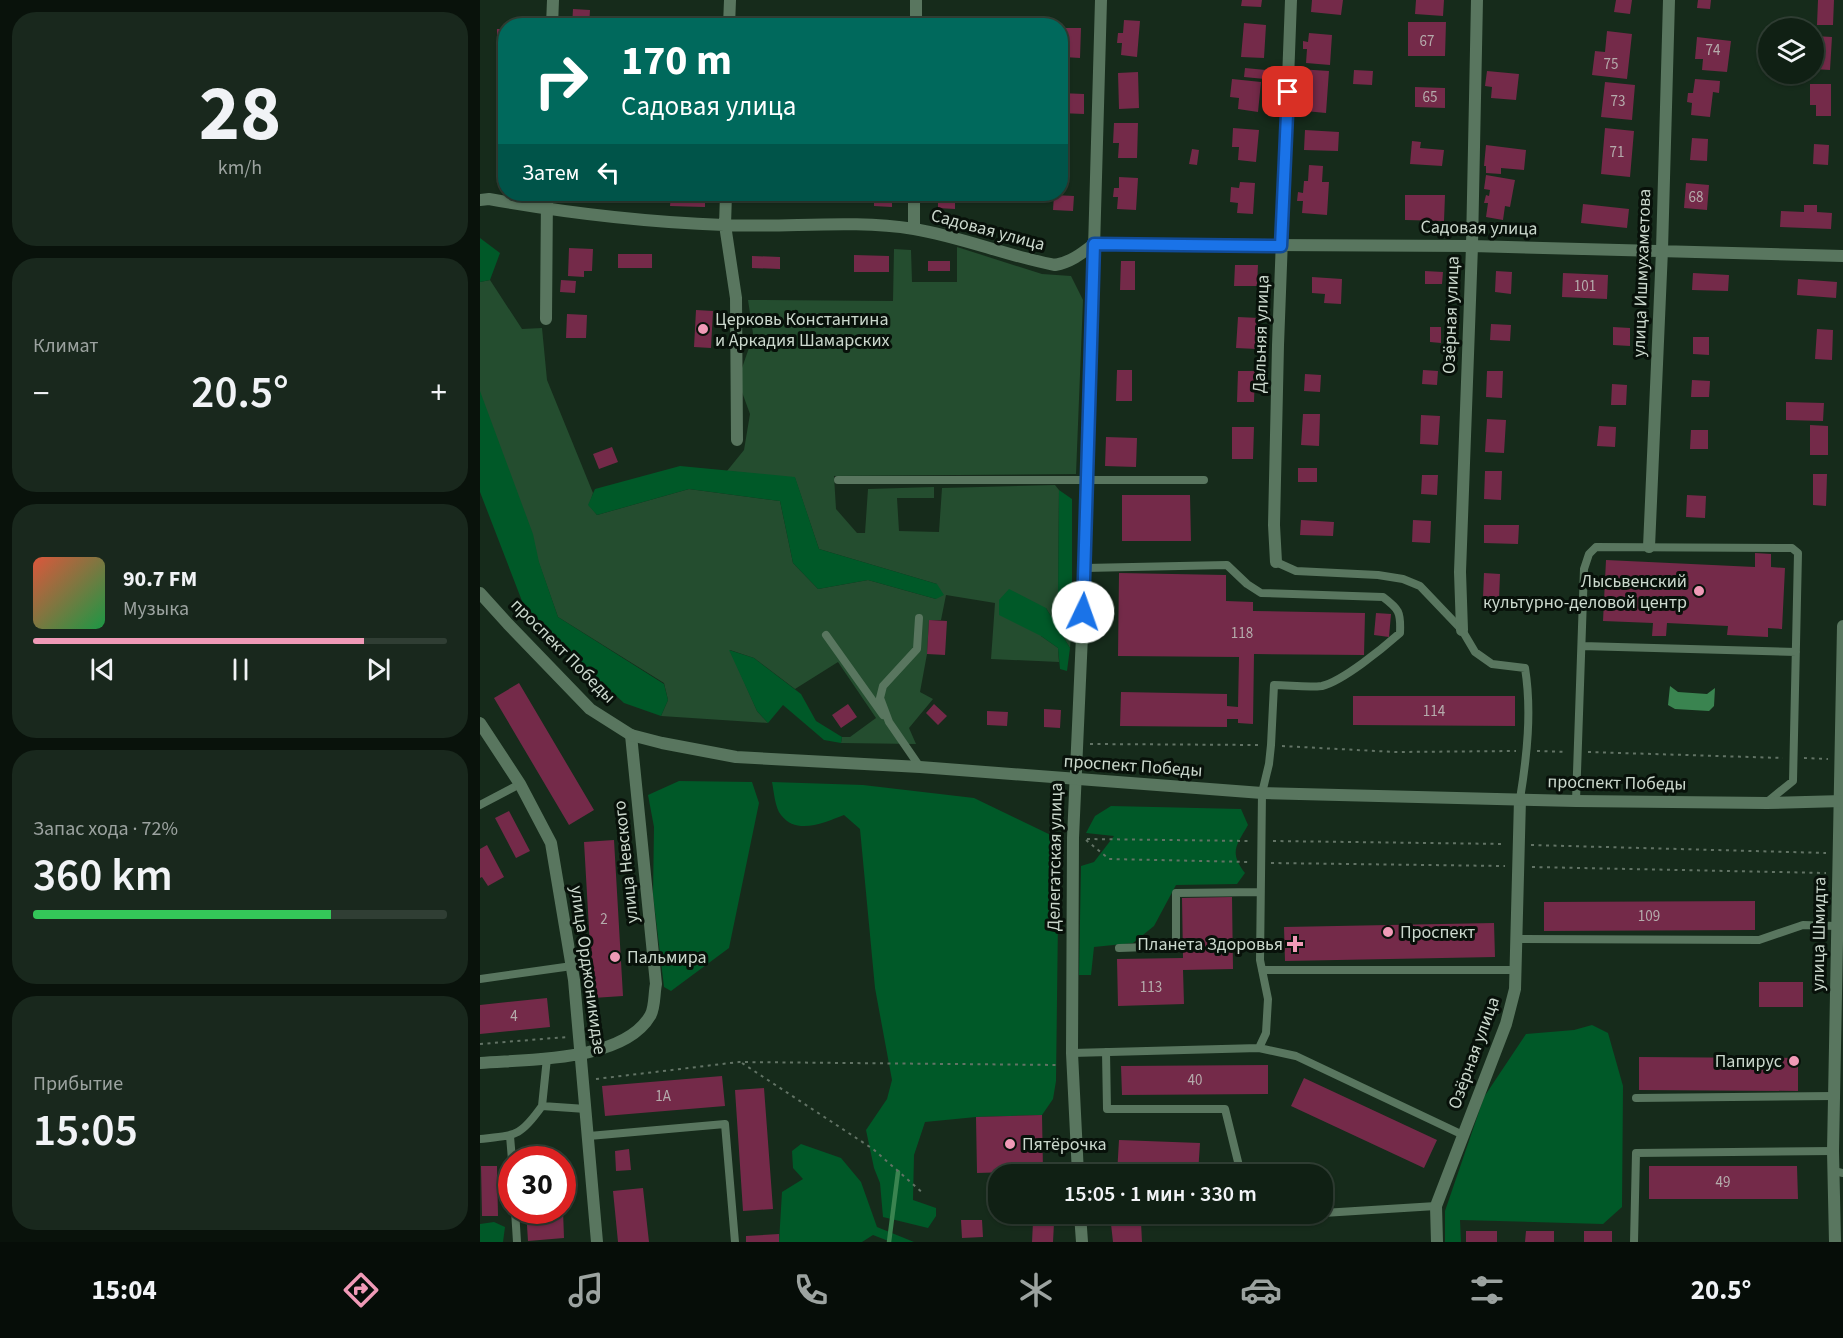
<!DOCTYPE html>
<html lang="ru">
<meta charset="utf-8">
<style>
body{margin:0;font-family:"Source Sans 3",sans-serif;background:#19281d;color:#f1f3f6;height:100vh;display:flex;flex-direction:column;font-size:22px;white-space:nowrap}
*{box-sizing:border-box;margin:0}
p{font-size:20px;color:#9ca3a0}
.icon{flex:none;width:33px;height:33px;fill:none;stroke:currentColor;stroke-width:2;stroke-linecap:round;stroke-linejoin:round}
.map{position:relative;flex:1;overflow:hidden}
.details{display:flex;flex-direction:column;gap:12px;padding:12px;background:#09120b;width:480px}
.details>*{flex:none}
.top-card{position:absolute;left:18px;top:18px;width:570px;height:183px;border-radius:24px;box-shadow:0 2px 4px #0004,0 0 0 2px #303e34;background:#00695c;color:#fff;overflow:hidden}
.buttons{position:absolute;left:1278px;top:18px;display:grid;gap:12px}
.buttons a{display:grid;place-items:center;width:66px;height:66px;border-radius:50%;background:#102014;box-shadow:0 2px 4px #0004,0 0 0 2px #303e34;font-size:30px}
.speed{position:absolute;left:18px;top:1146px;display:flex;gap:12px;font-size:30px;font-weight:700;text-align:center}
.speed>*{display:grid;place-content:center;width:78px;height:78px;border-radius:50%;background:#102014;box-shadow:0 2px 4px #0004,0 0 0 2px #303e34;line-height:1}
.speed .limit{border:9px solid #d22;background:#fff;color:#111}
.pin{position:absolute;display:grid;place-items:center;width:51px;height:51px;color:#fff;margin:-26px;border-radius:12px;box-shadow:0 3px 9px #0006}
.me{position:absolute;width:66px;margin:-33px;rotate:3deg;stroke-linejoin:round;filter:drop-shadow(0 0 4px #0008)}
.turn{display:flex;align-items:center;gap:21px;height:126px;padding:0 24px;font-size:27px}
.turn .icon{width:78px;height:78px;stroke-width:2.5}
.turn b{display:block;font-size:42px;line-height:51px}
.then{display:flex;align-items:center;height:57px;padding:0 24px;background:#0003;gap:12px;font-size:22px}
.big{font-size:45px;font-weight:600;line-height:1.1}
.details .tile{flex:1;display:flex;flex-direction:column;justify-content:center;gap:9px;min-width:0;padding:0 21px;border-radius:24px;background:#19281d}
.details .dial{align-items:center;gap:0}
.dial b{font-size:78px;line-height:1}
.song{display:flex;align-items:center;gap:18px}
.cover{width:72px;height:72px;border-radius:9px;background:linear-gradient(135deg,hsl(10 70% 55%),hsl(140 70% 35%))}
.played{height:6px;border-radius:3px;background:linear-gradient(90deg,#f09ab7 80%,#303e34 80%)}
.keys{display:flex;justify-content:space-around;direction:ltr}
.heat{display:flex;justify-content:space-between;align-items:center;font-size:33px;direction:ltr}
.charge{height:9px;border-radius:4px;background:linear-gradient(90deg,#34c759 72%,#303e34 0)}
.trip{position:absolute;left:508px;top:1164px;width:345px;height:60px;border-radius:24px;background:#102014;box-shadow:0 2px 4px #0004,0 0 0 2px #303e34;font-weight:600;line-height:60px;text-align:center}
.menu{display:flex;height:96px;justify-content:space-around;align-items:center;background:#060d08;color:#9ca3a0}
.menu .icon{width:42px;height:42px}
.menu .on{color:#f09ab7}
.menu b{font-size:27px;color:#f1f3f6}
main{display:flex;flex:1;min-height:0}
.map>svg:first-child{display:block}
.green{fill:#244d2f}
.forest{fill:#005928}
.water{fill:#3a8450}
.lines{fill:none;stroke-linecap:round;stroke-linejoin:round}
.stream{stroke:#3a8450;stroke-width:4.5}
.building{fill:#742a49}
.path{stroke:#627365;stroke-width:2;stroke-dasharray:3 4.5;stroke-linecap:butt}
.service{stroke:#59765f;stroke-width:8}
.minor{stroke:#59765f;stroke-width:12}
.tertiary{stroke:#59765f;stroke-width:12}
.route-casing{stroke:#114b97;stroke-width:15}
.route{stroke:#1a73e8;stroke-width:10}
.poi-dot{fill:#f09ab7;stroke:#08110a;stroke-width:2}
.labels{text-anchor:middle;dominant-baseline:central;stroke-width:6;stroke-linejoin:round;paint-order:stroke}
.number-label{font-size:15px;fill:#b5acac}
.street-label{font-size:18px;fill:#cbd8cd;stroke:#08110a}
.poi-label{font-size:18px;fill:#cbd8cd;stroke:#08110a;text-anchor:start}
</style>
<main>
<section class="details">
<div class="tile dial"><b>28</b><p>km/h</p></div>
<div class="tile"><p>Климат</p>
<div class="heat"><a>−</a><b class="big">20.5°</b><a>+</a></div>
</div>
<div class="tile">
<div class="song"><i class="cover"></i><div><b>90.7 FM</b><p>Музыка</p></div></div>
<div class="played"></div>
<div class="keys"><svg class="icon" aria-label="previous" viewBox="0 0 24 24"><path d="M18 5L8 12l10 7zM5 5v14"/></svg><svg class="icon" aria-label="pause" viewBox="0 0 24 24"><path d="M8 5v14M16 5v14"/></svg><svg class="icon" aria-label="next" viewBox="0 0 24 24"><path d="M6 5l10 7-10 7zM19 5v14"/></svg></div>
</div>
<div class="tile"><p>Запас хода · 72%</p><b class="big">360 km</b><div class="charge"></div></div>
<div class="tile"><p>Прибытие</p><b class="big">15:05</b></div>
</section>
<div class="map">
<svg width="1363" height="1242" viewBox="0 0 1363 1242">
<rect width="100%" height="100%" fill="#162b1b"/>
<path class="green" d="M477 247 562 274 591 276 603 300 596 474 354 476 356 509 377 533H385L388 489 454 487V498H417L419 531 459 532 462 488 575 485 579 490 578 601 592 622 590 648 566 608 561 636 578 648 579 662 511 659 515 603 466 595 461 620H449L447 654 440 692 453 699 429 728 436 744 361 743 362 737H370L396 718 358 662 315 689 274 658 250 650 277 711 288 723 181 716 188 700 184 683 78 617 0 396V282L10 280 42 329 62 328 67 380 113 493 109 505 117 515 209 489 300 501 313 563 338 589 388 580 456 599 457 584 339 549 315 478 247 471 264 450 270 414 262 392V368L270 345 274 340 268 300 413 301 414 249 431 250 432 282H477Z"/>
<path class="forest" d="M0 238 20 253 10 280 0 282Z
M0 391 53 534 59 562 78 617 184 684 188 700 181 716 144 703 47 614 0 492Z
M200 466 315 477 339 549 457 584 464 595 456 599 388 580 338 589 313 563 300 501 209 489 117 515 108 505 115 489Z
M579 490 592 499V622L578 601Z
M529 589 566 608 590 648 587 671 580 669 578 648 561 636 519 615V600Z
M249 650 274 658 321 694 336 721 362 737 361 743 344 740 303 705 288 723 277 711Z
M199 781 272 782 279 803 249 948 191 991 184 987 173 895 174 827 168 795Z
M292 782 383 785 494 798 579 839 576 1081 573 1099 562 1115 496 1117 445 1122 434 1155 433 1200 456 1208V1216L448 1228 403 1217 400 1183 394 1168 386 1130 407 1099 412 1080 395 988 380 829 364 815C345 822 317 836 301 815 295 808 294 792 292 782Z
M631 806 761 809 768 825C756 846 749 852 765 873L757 884 696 885 674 926 653 943 614 947 611 975H599L601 866 614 862 634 836 606 833 615 816Z
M1112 1025 1128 1033 1143 1086 1142 1207 1123 1224 980 1220 981 1242H965V1211L1004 1097 1046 1034 1094 1030Z
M321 1144 361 1158 381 1182 397 1227 434 1242H411L393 1235 382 1242H299L302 1192 323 1179 313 1168 312 1151Z
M14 1222 25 1227 23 1242H0V1224Z"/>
<path class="water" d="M1190 686 1198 692 1227 694 1235 688 1234 706 1229 711 1195 709 1188 705Z"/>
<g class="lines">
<path class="stream" d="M409 1242 418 1172"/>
</g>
<path class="building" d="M762 0H782L781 7 761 6Z
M832 0H863L861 15 831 12Z
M936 0H964L963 16 935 14Z
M1136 0H1152L1150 14 1134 12Z
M1218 0H1231L1230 9 1217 8Z
M1338 0H1354L1353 25H1337Z
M93 9 110 10 109 26H92Z
M644 20 660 21 657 57 641 55 642 43H637L638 33H643Z
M928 22H966L965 56H928Z
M764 23 786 25 784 58 761 57Z
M585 28H601L600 58 584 57Z
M17 29H26V45H17Z
M1127 31 1152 34 1147 79 1112 75 1115 51 1125 52Z
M829 33 852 35 850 65 826 63 827 49H823V41L828 42Z
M1335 36 1352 37 1350 70 1334 69Z
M1217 37 1251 41 1247 72 1222 70 1223 59H1215Z
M765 68 786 70 785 79 764 77Z
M818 69 849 71 846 113 825 111 827 87 816 86Z
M874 70 893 71 892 85 873 84Z
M1007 71 1039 74 1036 100 1011 98 1012 87 1005 86Z
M658 72 659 108 639 109 638 73Z
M752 79 781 82 778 112 758 109 759 98 750 97Z
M1215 79 1240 81 1239 93 1233 92 1230 117 1211 115 1212 103 1207 102 1208 93H1213Z
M1125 82 1155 85 1152 120 1121 117Z
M1330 84H1351V116H1336V105H1330Z
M935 87 965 88V108L935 107Z
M580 93 604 94V114L580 113Z
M634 123H658L657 158H638L639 143H633Z
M753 128 779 130 776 162 758 160 759 147H752Z
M1125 128 1154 131 1150 177 1121 174Z
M825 130 859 132 858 151 824 150Z
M1212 138 1228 139 1227 161 1210 160Z
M932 141 941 142 940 148 964 150 962 166 930 164Z
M1334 144 1349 145 1348 165 1333 164Z
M1006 145 1046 150 1044 170 1021 168V174L1006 173V166H1004Z
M712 149 719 150 717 165 709 164Z
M18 154H26V178H18Z
M829 165 843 166 842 182H849L847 215 822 213 823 201H817L818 192 823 193 824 181H828Z
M1006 175 1035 180 1030 207 1025 206 1023 220 1006 217 1008 203H1004L1006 195 1009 196 1010 190 1004 189Z
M639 177 658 178 656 210 637 209 638 197H633L634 188H639Z
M760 182 775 183 773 214 757 213 758 203 750 202 751 187 759 188Z
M1206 183 1229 185 1227 210 1204 208Z
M191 194H225V207L190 206Z
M271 194H289L288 203H271Z
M394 194H412V207L394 206Z
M458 194H475V209L458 208Z
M574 195 594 196 593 211 573 210Z
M925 195H965L964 221 925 220Z
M1103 204 1149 209 1147 228 1101 223Z
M1324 205H1337V212L1352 213 1351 229 1300 227 1301 211 1324 212Z
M89 248 113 249 112 271H104V277L88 276Z
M138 254H172V268H138Z
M374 255 409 256V272H374Z
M272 256 300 257V269L272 268Z
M448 261H470V271H448Z
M641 261H655V290H640Z
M755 265H778L777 286H754Z
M945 271 963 272 962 284H945Z
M1016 271 1032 272 1031 294 1015 292Z
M1083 273 1128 275 1127 299 1082 297Z
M1213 273 1249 275 1248 291 1212 290Z
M832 277 862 279 861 304 844 303 845 294 832 293Z
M1318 279 1357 282 1356 298 1317 295Z
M81 280 96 281 95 293 80 292Z
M216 310 233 311 231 348 214 347Z
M87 314 107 315 106 338H86Z
M758 317 779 318 777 349 756 348Z
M1011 324 1031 325 1030 341 1010 340Z
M950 327H961V343L950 342Z
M1133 327 1150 328V346L1133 345Z
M1337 329 1353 330 1352 360 1335 359Z
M1213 337H1229V355L1213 354Z
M637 370H652V401H636Z
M943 370 958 371 957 385 942 384Z
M758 371H775L774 402H757Z
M1007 371H1023L1022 398 1006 397Z
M825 374 841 375 840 392 824 391Z
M1212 380 1230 381 1229 397H1211Z
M1132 384 1147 385 1146 405H1131Z
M1306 402 1344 403 1343 421 1306 420Z
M823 414H840L839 446 821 445Z
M941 415 960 416 958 445 940 444Z
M1007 419 1026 420 1024 453 1005 452Z
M1330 425 1348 426V455H1330Z
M1119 426 1136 427 1135 447 1117 446Z
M752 427H774L773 459H752Z
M1211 430H1228V449H1210Z
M626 437 657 438 656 467 625 466Z
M132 447 138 462 119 469 113 454Z
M818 468H837V482H818Z
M1005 471H1022L1021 500 1004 499Z
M1333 474H1347L1346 506 1333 505Z
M942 475H958L957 495 941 494Z
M642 495H710L711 541H642Z
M1207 495 1226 496 1225 518 1206 517Z
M821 520 854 522 853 536 820 535Z
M933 520 951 521 950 543 932 542Z
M1004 525H1039L1038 544 1004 543Z
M1275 553 1291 554V567L1305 568 1302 629 1288 628V637L1247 635 1248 626 1187 623 1186 636H1172L1173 623 1123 621 1126 560 1275 567Z
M639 573 746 575V601L773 602V611L885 613 884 655 774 654 773 724 758 723V719H747V727L640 726 641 692 747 694V706L758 707 759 657 638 656Z
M1004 573 1020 574 1019 599 1003 598Z
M896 613 911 614 909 637 894 635Z
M449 620 467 621 465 655 447 654Z
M39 683 114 810 89 825 14 698Z
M873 696H1035V726L873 725Z
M368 704 377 717 361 728 352 715Z
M454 704 467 716 458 725 446 713Z
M564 709 581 710 580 728 564 727Z
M507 711 528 712 527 726 507 725Z
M29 811 50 851 36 858 15 818Z
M134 840 143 996 113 998 104 842Z
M7 845 24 877 8 886 2 877 0 878V849Z
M752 897 753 969 703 970 704 1004 638 1006 637 959 703 958 702 898Z
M1275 901V930L1064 931V902Z
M1014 923 1015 957 805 961 804 927Z
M1279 982H1323V1007H1279Z
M67 998 70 1027 0 1034V1005Z
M1159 1057 1318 1058V1091L1159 1090Z
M788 1065V1094L642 1095 641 1066Z
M242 1076 245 1106 125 1116 122 1086Z
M824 1078 957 1140 944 1168 811 1106Z
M284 1088 293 1209 263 1211 255 1090Z
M562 1115 563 1171 497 1173 496 1117Z
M639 1140 720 1143 718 1174H637Z
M149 1149 151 1170 136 1171 135 1151Z
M1 1166H17L18 1216H2Z
M1169 1166H1317L1318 1199H1169Z
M823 1167V1174H780V1168Z
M163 1188 169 1242H138L133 1191Z
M46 1210H83L84 1238 48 1241Z
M481 1220H502L503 1237 482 1238Z
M553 1222 574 1223 573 1242H552Z
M661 1222 662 1242H633L631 1224Z
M986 1231H1017V1242H986Z
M1046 1231H1074V1242H1045Z
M1104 1231H1132V1242H1104Z
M299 1234V1242H266V1236Z"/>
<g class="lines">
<path class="path" d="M610 744 779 745
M802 746 915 752 1036 751
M1057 751 1087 752
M1108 752 1303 758
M1324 758 1348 759
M607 839 770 841
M606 840 629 859 770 862
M793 841 1025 844
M1051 845 1346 853
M791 863 1025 866
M1052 867 1346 873
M0 1044 87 1037
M262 1063 393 1149 444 1194
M116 1079 259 1062 580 1065"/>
<path class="service" d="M358 480H724
M796 562 816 571 898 575 923 579 940 586 982 630 995 652 1012 664 1045 668C1052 711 1047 756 1040 799
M439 618 437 649 403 686 400 698 409 722 440 767
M346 635 403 715
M1102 646 1316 652
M1096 801 1104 569 1109 554 1116 547 1312 548 1318 553 1313 781 1287 802
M0 805 40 784
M1038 939 1279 940 1323 925 1356 926
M639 948 696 946V893L780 892
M782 970H1035
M0 979 92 966
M779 1048 816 1056 983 1135
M626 1052 627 1109H745L761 1174
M592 1053 779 1048 786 1033 788 999 780 960 782 793 789 764 791 745 794 685C809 685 827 688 842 686 863 681 903 648 920 633 921 612 919 609 903 597L781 593 767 584 747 565 605 568
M1156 1098 1354 1096
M62 1106 67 1058
M30 1136 32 1160
M109 1136 245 1124 255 1242
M0 1139C36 1135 40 1137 62 1106L106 1109
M1354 1171 1363 1173
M35 1210 37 1242
M843 1213 956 1206
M770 1214 771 1218 842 1214
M1154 1242 1156 1153 1353 1151"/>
<path class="minor" d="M72 26 73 0
M249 26 250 0
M436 26V0
M246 194 245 225 256 298 257 440
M0 200 9 199C87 213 165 222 244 225 307 228 372 219 434 229 482 237 527 256 575 265 591 262 601 254 614 244L992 246 1363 256
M434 229V194
M66 319 67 194
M1169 547 1182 250 1189 0
M796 562 794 525 798 345 811 0
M982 630 980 572 992 246 997 0
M0 723 40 784 71 843 94 980 117 1242
M0 1063C47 1059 143 1062 170 1016 175 1009 174 993 176 984L151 735
M598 1174 592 1053 593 838 605 568 621 0
M600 1214 602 1242
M957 1242 956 1206 1026 1024 1035 989 1040 799
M1355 1242 1353 1151 1363 626"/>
<path class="tertiary" d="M0 593 28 624 110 709 151 735 182 743 256 757 440 767 782 793 1096 801 1287 803 1363 801"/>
</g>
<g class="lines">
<defs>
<path id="route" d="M603 612 614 244 801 246 808 92"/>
</defs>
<use href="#route" class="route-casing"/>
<use href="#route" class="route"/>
</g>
<g class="poi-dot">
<circle cx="223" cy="329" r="6"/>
<circle cx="1219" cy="591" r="6"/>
<circle cx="908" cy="932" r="6"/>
<path d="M812 935h6v6h6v6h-6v6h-6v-6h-6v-6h6z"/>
<circle cx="135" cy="957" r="6"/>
<circle cx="1314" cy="1061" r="6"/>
<circle cx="530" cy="1144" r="6"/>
</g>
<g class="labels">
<g class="number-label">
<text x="947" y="41">67</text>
<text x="1233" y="50">74</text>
<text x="1131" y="64">75</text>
<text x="950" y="97">65</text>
<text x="1138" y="101">73</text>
<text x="1137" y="152">71</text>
<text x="1216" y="197">68</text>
<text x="1105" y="286">101</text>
<text x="762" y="633">118</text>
<text x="954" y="711">114</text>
<text x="1169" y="916">109</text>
<text x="124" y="919">2</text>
<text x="671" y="987">113</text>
<text x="34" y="1016">4</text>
<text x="715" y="1080">40</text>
<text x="183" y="1096">1А</text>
<text x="1243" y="1182">49</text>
</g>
<g class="street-label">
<text transform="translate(999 228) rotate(1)">Садовая улица</text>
<text transform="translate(508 230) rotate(15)">Садовая улица</text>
<text transform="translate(1162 273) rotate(-88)">улица Ишмухаметова</text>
<text transform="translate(971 315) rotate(-88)">Озёрная улица</text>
<text transform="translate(781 334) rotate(-88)">Дальняя улица</text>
<text transform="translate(83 651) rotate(45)">проспект Победы</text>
<text transform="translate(653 766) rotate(4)">проспект Победы</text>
<text transform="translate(1137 783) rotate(1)">проспект Победы</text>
<text transform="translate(575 857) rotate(-89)">Делегатская улица</text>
<text transform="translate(146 862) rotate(-96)">улица Невского</text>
<text transform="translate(1339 934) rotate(-89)">улица Шмидта</text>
<text transform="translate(108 970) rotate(82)">улица Орджоникидзе</text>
<text transform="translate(994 1053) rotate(-70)">Озёрная улица</text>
</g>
<g class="poi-label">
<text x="235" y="319">Церковь Константина<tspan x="235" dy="21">и Аркадия Шамарских</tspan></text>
<text x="1207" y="581" text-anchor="end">Лысьвенский<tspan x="1207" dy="21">культурно-деловой центр</tspan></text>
<text x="920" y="932">Проспект</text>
<text x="803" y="944" text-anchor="end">Планета Здоровья</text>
<text x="147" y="957">Пальмира</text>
<text x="1302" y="1061" text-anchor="end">Папирус</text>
<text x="542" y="1144">Пятёрочка</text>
</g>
</g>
</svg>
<div class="buttons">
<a><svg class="icon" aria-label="layers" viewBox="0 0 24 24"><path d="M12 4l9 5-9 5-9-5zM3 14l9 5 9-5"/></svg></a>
</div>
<div class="speed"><div class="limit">30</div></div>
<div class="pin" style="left:808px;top:92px;background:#d93025"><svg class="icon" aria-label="arrive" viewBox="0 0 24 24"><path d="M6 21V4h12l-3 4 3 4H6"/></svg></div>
<svg class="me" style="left:603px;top:612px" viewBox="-20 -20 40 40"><circle r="19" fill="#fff"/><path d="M0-13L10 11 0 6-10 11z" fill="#1a73e8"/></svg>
<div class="trip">15:05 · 1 мин · 330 m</div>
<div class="top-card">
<div class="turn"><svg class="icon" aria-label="right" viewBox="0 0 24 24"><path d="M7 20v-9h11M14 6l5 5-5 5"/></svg><div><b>170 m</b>Садовая улица</div></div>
<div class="then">Затем<svg class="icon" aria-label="left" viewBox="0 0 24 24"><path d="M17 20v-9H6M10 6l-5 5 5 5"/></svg></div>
</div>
</div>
</main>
<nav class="menu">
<b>15:04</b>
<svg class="icon on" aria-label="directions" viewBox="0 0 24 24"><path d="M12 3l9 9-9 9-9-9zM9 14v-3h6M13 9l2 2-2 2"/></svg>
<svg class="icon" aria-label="music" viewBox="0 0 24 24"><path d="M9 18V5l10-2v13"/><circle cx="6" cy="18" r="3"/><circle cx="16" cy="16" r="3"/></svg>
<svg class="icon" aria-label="phone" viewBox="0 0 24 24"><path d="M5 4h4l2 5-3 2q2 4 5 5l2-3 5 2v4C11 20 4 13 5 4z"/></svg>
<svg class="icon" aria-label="climate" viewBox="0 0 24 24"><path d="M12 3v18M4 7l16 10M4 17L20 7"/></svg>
<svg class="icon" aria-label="car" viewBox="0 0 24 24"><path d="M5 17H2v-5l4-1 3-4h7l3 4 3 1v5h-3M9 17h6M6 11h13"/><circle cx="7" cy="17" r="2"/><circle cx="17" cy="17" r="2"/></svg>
<svg class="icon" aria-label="filters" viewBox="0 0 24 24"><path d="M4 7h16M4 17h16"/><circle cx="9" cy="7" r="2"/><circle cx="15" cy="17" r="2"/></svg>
<b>20.5°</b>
</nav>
